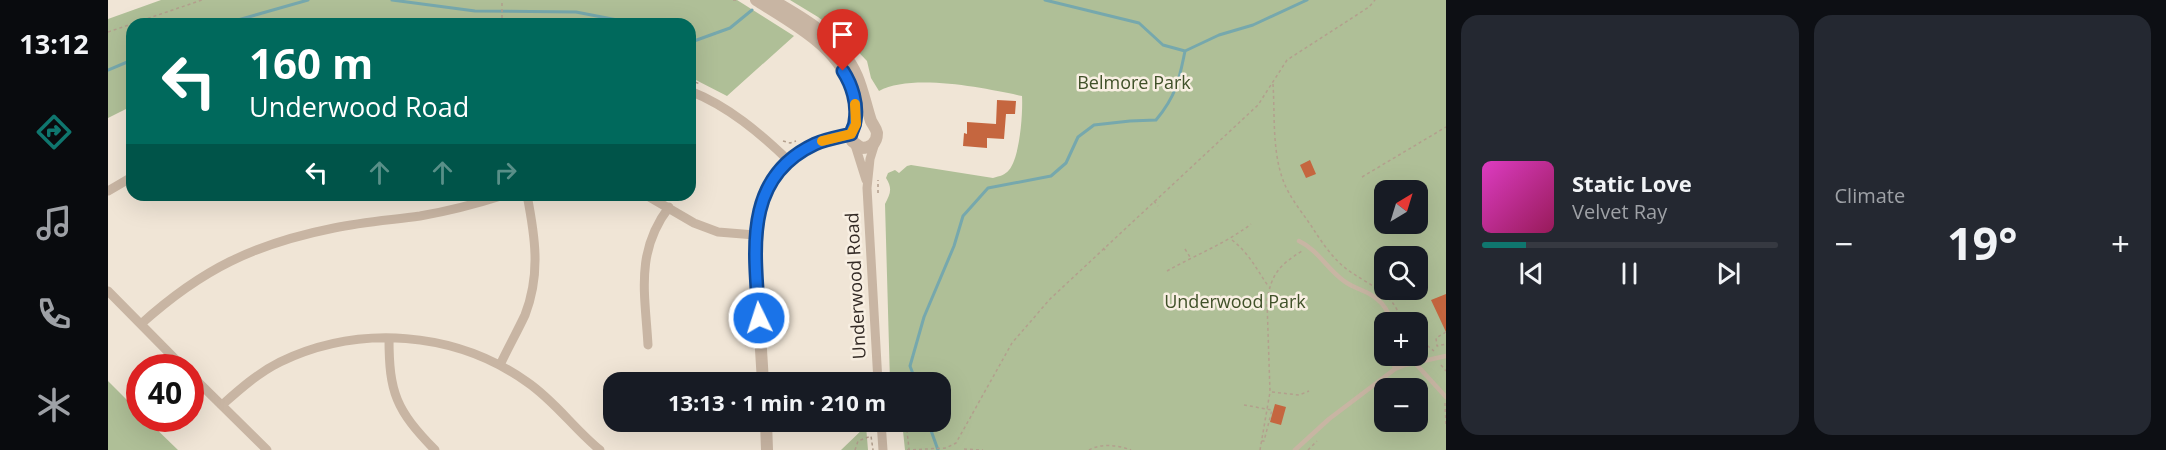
<!DOCTYPE html>
<meta charset="utf-8">
<style>
body{margin:0;font-family:"Open Sans",sans-serif;background:#242831;color:#f1f3f6;height:100vh;display:flex;flex-direction:column;font-size:22px;white-space:nowrap}
*{box-sizing:border-box;margin:0}
p{font-size:20px;color:#9ea1a6}
.icon{flex:none;width:33px;height:33px;fill:none;stroke:currentColor;stroke-width:2;stroke-linecap:round;stroke-linejoin:round}
.map{position:relative;flex:1;overflow:hidden}
.side{display:flex;flex-direction:column;gap:15px;padding:15px;background:#0d0f14;width:720px}
.side>*{flex:none}
.guide{position:absolute;left:18px;top:18px;width:570px;height:183px;border-radius:18px;box-shadow:0 6px 24px #0002;background:#00695c;color:#fff;overflow:hidden}
.needle{width:39px;rotate:38deg}
.tools{position:absolute;left:1266px;top:180px;display:grid;gap:12px}
.tools a{display:grid;place-items:center;width:54px;height:54px;border-radius:12px;background:#171b24;box-shadow:0 6px 24px #0002;font-size:30px}
.speed{position:absolute;left:18px;top:354px;display:flex;gap:12px;font-size:30px;font-weight:700;text-align:center}
.speed>*{display:grid;place-content:center;width:78px;height:78px;border-radius:50%;background:#171b24;box-shadow:0 6px 24px #0002;line-height:1}
.speed .limit{border:9px solid #d22;background:#fff;color:#111}
.pin{position:absolute;display:grid;place-items:center;width:51px;height:51px;color:#fff;margin:-62px -26px;border-radius:50% 50% 50% 0;rotate:-45deg;box-shadow:0 0 6px #0007}
.pin .icon{rotate:45deg}
.me{position:absolute;width:66px;margin:-33px;rotate:356deg;stroke-linejoin:round;filter:drop-shadow(0 0 4px #0008)}
.turn{display:flex;align-items:center;gap:21px;height:126px;padding:0 24px;font-size:27px}
.turn .icon{width:78px;height:78px;stroke-width:2.5}
.turn b{display:block;font-size:42px;line-height:51px}
.lanes{display:flex;align-items:center;height:57px;padding:0 24px;background:#0003;justify-content:center;gap:30px;direction:ltr}
.lanes .off{opacity:.35}
.big{font-size:45px;font-weight:700;line-height:1.1}
.side .widget{flex:1;display:flex;flex-direction:column;justify-content:center;gap:9px;min-width:0;padding:0 21px;border-radius:18px;background:#242831}
.song{display:flex;align-items:center;gap:18px}
.cover{width:72px;height:72px;border-radius:9px;background:linear-gradient(135deg,hsl(310 70% 55%),hsl(330 70% 35%))}
.played{height:6px;border-radius:3px;background:linear-gradient(90deg,#0f766e 15%,#363941 15%)}
.keys{display:flex;justify-content:space-around;direction:ltr}
.heat{display:flex;justify-content:space-between;align-items:center;font-size:33px;direction:ltr}
.side .tiles{flex:1;display:grid;gap:15px;grid-template-columns:repeat(2,1fr)}
.trip{position:absolute;left:495px;top:372px;width:348px;height:60px;border-radius:18px;background:#171b24;box-shadow:0 6px 24px #0002;font-weight:700;line-height:60px;text-align:center}
main{display:flex;flex:1;min-height:0}
.dock{display:flex;flex-direction:column;width:108px;justify-content:space-around;align-items:center;background:#090b0e;color:#9ea1a6}
.dock .icon{width:42px;height:42px}
.dock .selected{color:#0f766e}
.dock b{font-size:27px;color:#f1f3f6}
.map>svg:first-child{display:block}
.green{fill:#afbf97;fill-rule:evenodd}
.lines{fill:none;stroke-linecap:round;stroke-linejoin:round}
.stream{stroke:#76a8ad;stroke-width:3}
.building{fill:#c5663f}
.path{stroke:#b39f8d;stroke-width:1.5;stroke-dasharray:3 3;stroke-linecap:butt}
.service{stroke:#c8b5a3;stroke-width:4.5}
.minor{stroke:#c8b5a3;stroke-width:9}
.tertiary{stroke:#c8b5a3;stroke-width:12}
.route-casing{stroke:#114b97;stroke-width:15}
.route{stroke:#1a73e8;stroke-width:10}
.slow{stroke:#f59e0b;stroke-width:10}
.labels{text-anchor:middle;dominant-baseline:central;stroke-width:5;stroke-linejoin:round;paint-order:stroke}
.park-label{font-size:18px;fill:#405129;stroke:#f8efe2}
.street-label{font-size:18px;fill:#332a25;stroke:#f8efe2}
</style>
<main>
<nav class="dock">
<b>13:12</b>
<svg class="icon selected" aria-label="directions" viewBox="0 0 24 24"><path d="M12 3l9 9-9 9-9-9zM9 14v-3h6M13 9l2 2-2 2"/></svg>
<svg class="icon" aria-label="music" viewBox="0 0 24 24"><path d="M9 18V5l10-2v13"/><circle cx="6" cy="18" r="3"/><circle cx="16" cy="16" r="3"/></svg>
<svg class="icon" aria-label="phone" viewBox="0 0 24 24"><path d="M5 4h4l2 5-3 2q2 4 5 5l2-3 5 2v4C11 20 4 13 5 4z"/></svg>
<svg class="icon" aria-label="climate" viewBox="0 0 24 24"><path d="M12 3v18M4 7l16 10M4 17L20 7"/></svg>
</nav>
<div class="map">
<svg width="1338" height="450" viewBox="0 0 1338 450">
<rect width="100%" height="100%" fill="#f0e5d6"/>
<path class="green" d="M53 0H629L686 36 619 96 582 77V24H24V106L0 118V19Z
M682 0H1338V450H797L795 431H783L780 428V423L832 422V382H782L777 204C782 194 785 189 778 178L780 173 787 170 791 173 799 166 803 165 885 178C892 176 897 175 901 170 912 157 915 113 914 96 877 88 804 73 771 91L763 78 759 61 736 37 710 17ZM1276 190H1310V224H1276ZM1276 256H1310V290H1276ZM1276 322H1310V356H1276ZM1276 388H1310V422H1276Z
M0 381 31 412 32 418 38 419 70 450H0Z
M758 426 760 450H733Z"/>
<g class="lines">
<path class="stream" d="M284 0 367 11 468 12 530 24
M937 0 1031 23 1055 45 1077 51 1111 35 1145 25 1199 0
M116 24 200 0
M582 40 586 41 622 28 644 10
M0 70 24 60
M808 382 802 366 816 317 846 246 855 216 880 188 943 176 958 163 970 137 986 125 1022 121 1048 120C1068 96 1071 81 1077 51
M820 422 830 450"/>
</g>
<path class="building" d="M889 100 908 101 907 114H898L896 139 879 138V148L855 146 856 133 859 134V122L888 124Z
M1202 160 1208 174 1198 178 1192 165Z
M1338 294V332L1323 300Z
M1167 404 1178 407 1173 425 1162 422Z"/>
<g class="lines">
<path class="path" d="M625 0H628
M394 24V0
M0 32 94 0
M582 80 592 84
M1165 84C1167 115 1164 150 1175 180 1181 197 1194 212 1204 227 1213 241 1223 256 1236 267 1258 285 1287 291 1293 322
M675 141 682 143 688 141
M1254 177 1338 127
M770 193V180
M1046 201 1050 206
M1124 240C1142 254 1148 269 1161 287
M995 248 999 252
M1077 249 1082 257
M1059 271C1087 255 1117 244 1143 224
M1338 332 1328 338 1329 346 1338 344
M1310 338 1326 351
M1333 365 1338 371
M1164 392 1191 395 1201 391
M1337 403 1338 426
M1136 405 1164 410 1156 441H1153
M782 422 799 431 801 449
M856 449 875 450
M747 450 750 441 763 436 765 450
M799 450 838 448 848 443 904 343 942 299 1150 105 1179 60 1261 7 1267 0
M981 450C993 443 1010 445 1023 450
M1152 450 1162 392 1159 301C1163 275 1171 265 1194 251
M1200 450 1209 441"/>
<path class="service" d="M1191 241C1210 250 1219 269 1236 281 1246 289 1259 290 1269 299 1277 305 1280 313 1284 322
M1284 356 1287 369
M1307 363 1338 397
M1187 450 1221 419 1287 369 1297 365 1338 356"/>
<path class="minor" d="M582 91C620 106 652 133 681 161
M767 143 762 159 759 188 770 382
M747 145 758 180
M0 191 24 177
M538 195 586 223 610 232 647 235
M0 291 76 368
M33 324C94 269 146 244 226 228 254 222 283 220 312 216 341 211 368 204 396 195
M281 338C281 393 288 410 327 450
M540 345C537 293 527 252 561 207
M392 365C400 348 409 332 417 315 433 274 427 236 419 195
M82 374 159 450
M114 405C132 389 150 373 172 362 251 324 347 331 419 382 447 401 466 429 492 450
M773 422 775 450"/>
<path class="tertiary" d="M648 0C686 24 735 49 746 96 747 102 750 117 748 124 745 131 742 132 744 141L753 148C763 148 769 143 769 133 768 128 765 125 763 121 758 106 755 90 749 76 733 39 697 19 664 0
M655 382 647 253C647 204 664 158 715 141 724 138 733 137 743 134
M658 422 659 450"/>
</g>
<g class="lines">
<defs>
<path id="route" d="M651 318C647 252 634 178 707 144 718 139 731 137 743 134 744 129 747 126 747 121 750 104 744 85 735 71"/>
</defs>
<use href="#route" class="route-casing"/>
<use href="#route" class="route"/>
<path class="slow" d="M714 141 743 134 748 124 747 104"/>
</g>
<g class="labels">
<g class="park-label">
<text x="1026" y="82">Belmore Park</text>
<text x="1127" y="301">Underwood Park</text>
</g>
<g class="street-label">
<text transform="translate(747 286) rotate(-93)">Underwood Road</text>
</g>
</g>
</svg>
<div class="tools">
<a><svg class="needle" viewBox="-14 -14 28 28"><path d="M0-13l5 13h-10z" fill="#e53935"/><path d="M0 13l5-13h-10z" fill="#9ea1a6"/></svg></a>
<a><svg class="icon" aria-label="search" viewBox="0 0 24 24"><circle cx="10" cy="10" r="6"/><path d="M15 15l6 6"/></svg></a>
<a>+</a>
<a>−</a>
</div>
<div class="speed"><div class="limit">40</div></div>
<div class="pin" style="left:735px;top:71px;background:#d93025"><svg class="icon" aria-label="arrive" viewBox="0 0 24 24"><path d="M6 21V4h12l-3 4 3 4H6"/></svg></div>
<svg class="me" style="left:651px;top:318px" viewBox="-20 -20 40 40"><circle r="17" fill="#1a73e8" stroke="#fff" stroke-width="3"/><path d="M0-11L8 9 0 5-8 9z" fill="#fff"/></svg>
<div class="trip">13:13 · 1 min · 210 m</div>
<div class="guide">
<div class="turn"><svg class="icon" aria-label="left" viewBox="0 0 24 24"><path d="M17 20v-9H6M10 6l-5 5 5 5"/></svg><div><b>160 m</b>Underwood Road</div></div>
<div class="lanes"><svg class="icon" aria-label="left" viewBox="0 0 24 24"><path d="M17 20v-9H6M10 6l-5 5 5 5"/></svg><svg class="icon off" aria-label="ahead" viewBox="0 0 24 24"><path d="M12 20V5M6 11l6-6 6 6"/></svg><svg class="icon off" aria-label="ahead" viewBox="0 0 24 24"><path d="M12 20V5M6 11l6-6 6 6"/></svg><svg class="icon off" aria-label="right" viewBox="0 0 24 24"><path d="M7 20v-9h11M14 6l5 5-5 5"/></svg></div>
</div>
</div>
<section class="side">
<div class="tiles">
<div class="widget">
<div class="song"><i class="cover"></i><div><b>Static Love</b><p>Velvet Ray</p></div></div>
<div class="played"></div>
<div class="keys"><svg class="icon" aria-label="previous" viewBox="0 0 24 24"><path d="M18 5L8 12l10 7zM5 5v14"/></svg><svg class="icon" aria-label="pause" viewBox="0 0 24 24"><path d="M8 5v14M16 5v14"/></svg><svg class="icon" aria-label="next" viewBox="0 0 24 24"><path d="M6 5l10 7-10 7zM19 5v14"/></svg></div>
</div>
<div class="widget"><p>Climate</p>
<div class="heat"><a>−</a><b class="big">19°</b><a>+</a></div>
</div>
</div>
</section>
</main>
